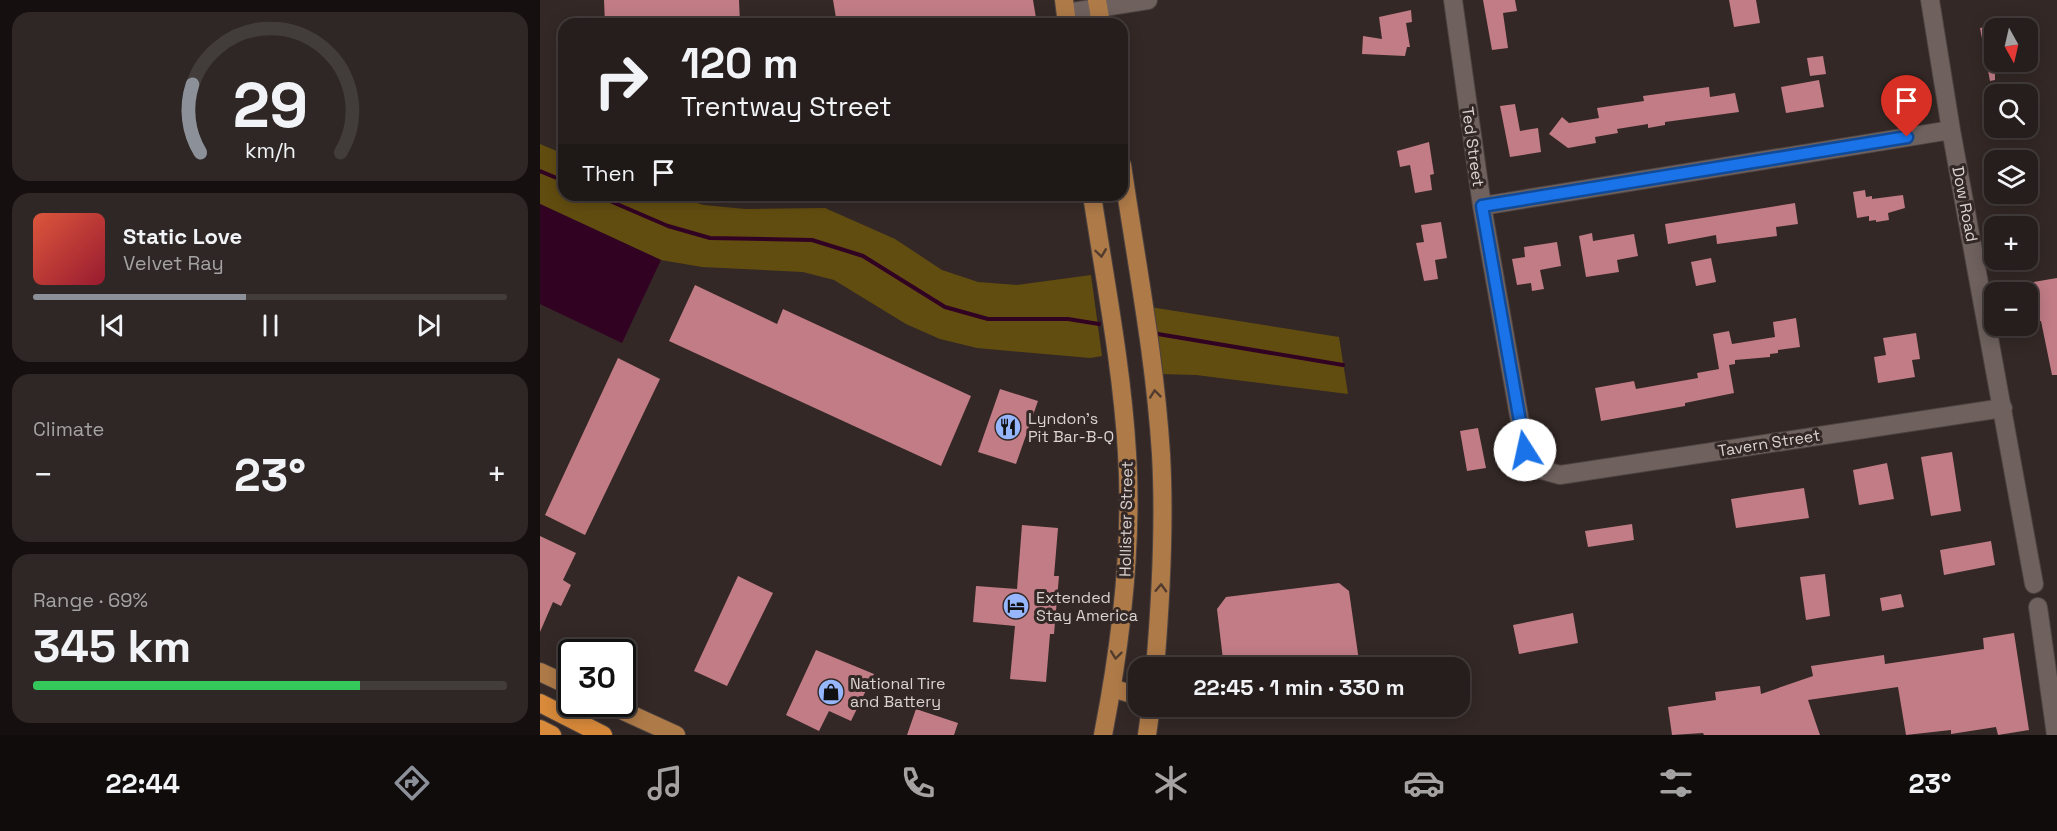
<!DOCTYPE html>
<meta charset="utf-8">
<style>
body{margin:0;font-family:"Space Grotesk",sans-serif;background:#2e2725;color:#f1f3f6;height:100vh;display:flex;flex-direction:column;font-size:22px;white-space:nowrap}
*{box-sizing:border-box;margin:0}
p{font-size:20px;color:#a4a2a3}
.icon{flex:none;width:33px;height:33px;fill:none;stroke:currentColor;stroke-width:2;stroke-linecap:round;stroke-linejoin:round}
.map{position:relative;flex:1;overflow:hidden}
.details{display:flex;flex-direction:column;gap:12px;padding:12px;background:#15100f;width:540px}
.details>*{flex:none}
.top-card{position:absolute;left:18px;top:18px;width:570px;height:183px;border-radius:18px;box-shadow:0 3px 15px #0003,0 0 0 2px #423c3b;background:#261e1c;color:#f1f3f6;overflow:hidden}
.needle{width:39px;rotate:172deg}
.controls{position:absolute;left:1444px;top:18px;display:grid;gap:12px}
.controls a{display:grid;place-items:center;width:54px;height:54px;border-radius:12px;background:#261e1c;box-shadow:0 3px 15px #0003,0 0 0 2px #423c3b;font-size:30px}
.speed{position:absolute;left:18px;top:639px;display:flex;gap:12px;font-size:30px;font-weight:700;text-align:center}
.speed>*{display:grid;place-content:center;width:78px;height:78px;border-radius:50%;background:#261e1c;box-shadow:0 3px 15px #0003,0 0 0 2px #423c3b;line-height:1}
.speed .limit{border:3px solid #111;border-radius:9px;background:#fff;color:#111}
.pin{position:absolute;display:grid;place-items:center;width:51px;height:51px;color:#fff;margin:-62px -26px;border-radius:50% 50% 50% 0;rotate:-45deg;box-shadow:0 0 6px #0007}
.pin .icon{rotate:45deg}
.me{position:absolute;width:66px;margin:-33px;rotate:350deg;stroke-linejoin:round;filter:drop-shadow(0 0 4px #0008)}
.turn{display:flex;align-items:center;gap:21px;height:126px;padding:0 24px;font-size:27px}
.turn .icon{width:78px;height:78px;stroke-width:2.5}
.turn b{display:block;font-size:42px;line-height:51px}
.then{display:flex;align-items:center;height:57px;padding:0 24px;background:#0003;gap:12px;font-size:22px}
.big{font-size:45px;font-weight:700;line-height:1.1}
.details .tile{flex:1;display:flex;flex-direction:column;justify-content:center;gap:9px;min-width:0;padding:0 21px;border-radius:18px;background:#2e2725}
.details .dial{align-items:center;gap:0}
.dial svg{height:156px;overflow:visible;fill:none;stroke:#423c3b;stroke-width:7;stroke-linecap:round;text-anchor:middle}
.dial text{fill:#f1f3f6;stroke:none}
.song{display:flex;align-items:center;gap:18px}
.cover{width:72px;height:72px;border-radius:9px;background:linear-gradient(135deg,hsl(10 70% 55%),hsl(350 70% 35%))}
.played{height:6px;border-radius:3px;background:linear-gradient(90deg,#8c9099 45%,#423c3b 45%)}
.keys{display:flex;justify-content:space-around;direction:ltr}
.heat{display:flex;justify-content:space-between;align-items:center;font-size:33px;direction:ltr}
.charge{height:9px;border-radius:4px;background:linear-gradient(90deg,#34c759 69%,#423c3b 0)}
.trip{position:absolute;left:588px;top:657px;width:342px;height:60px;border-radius:18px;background:#261e1c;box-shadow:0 3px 15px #0003,0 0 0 2px #423c3b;font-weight:700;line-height:60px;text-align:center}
.tabs{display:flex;height:96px;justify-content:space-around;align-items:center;background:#0f0c0b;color:#a4a2a3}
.tabs .icon{width:42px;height:42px}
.tabs .selected{color:#8c9099}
.tabs b{font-size:27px;color:#f1f3f6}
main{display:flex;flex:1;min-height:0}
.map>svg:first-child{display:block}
.green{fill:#624d10}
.water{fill:#320223}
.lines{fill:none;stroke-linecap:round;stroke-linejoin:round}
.stream{stroke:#320223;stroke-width:4}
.building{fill:#c17c86}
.minor-casing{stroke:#4d4341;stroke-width:20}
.major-casing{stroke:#4d4341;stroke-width:20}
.highway-casing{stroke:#4d4341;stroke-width:20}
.minor{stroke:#6e615e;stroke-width:18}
.major{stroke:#ae7a48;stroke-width:18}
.highway{stroke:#d98a3a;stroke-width:18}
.oneway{stroke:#523c2e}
.route-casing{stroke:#114b97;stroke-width:15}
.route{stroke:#1a73e8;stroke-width:10}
.labels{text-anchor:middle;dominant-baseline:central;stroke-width:6;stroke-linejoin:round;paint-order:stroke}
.street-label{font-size:16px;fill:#dad3d1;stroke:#332825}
.poi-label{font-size:16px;fill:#dad3d1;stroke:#332825;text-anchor:start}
</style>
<main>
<section class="details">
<div class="tile dial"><svg viewBox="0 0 100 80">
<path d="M14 69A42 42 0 1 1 86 69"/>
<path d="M14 69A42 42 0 0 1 10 34" stroke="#8c9099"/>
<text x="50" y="56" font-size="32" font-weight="700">29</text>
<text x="50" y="72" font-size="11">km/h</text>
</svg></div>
<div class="tile">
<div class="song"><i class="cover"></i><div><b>Static Love</b><p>Velvet Ray</p></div></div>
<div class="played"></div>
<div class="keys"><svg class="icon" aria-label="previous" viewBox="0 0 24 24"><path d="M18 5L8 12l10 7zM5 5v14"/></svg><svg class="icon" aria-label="pause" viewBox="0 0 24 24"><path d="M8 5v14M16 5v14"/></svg><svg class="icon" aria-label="next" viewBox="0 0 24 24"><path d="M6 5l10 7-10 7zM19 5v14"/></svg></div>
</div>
<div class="tile"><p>Climate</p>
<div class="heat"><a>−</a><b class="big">23°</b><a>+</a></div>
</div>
<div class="tile"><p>Range · 69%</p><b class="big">345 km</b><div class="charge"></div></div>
</section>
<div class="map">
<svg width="1517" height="735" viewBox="0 0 1517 735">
<rect width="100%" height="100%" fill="#332825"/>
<path class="green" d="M0 144 24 154V195H129L164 205 205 209 285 208 355 239 402 270 438 282 477 285 551 275 562 356 550 358 437 348 400 339 366 324 294 280 263 272 162 267 121 260 0 204Z
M610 307 799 337 808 394 656 375 620 374Z"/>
<path class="water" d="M0 204 121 260 82 343 0 304Z"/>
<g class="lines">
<path class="stream" d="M0 171 24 181
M56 195 128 226 170 238 272 240 323 256 405 307 448 319H528L559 324
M618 334 803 365"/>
</g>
<path class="building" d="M64 0H199L200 24H65Z
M293 0H493L497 24H297Z
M943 0H975L977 11 963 13 968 48 952 50Z
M1189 0H1216L1220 23 1194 27Z
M871 10 872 22 866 23 870 47H867L865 56 822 54 823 36 842 39 839 17Z
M1455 25V80L1450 81 1440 28Z
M1283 56 1286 74 1270 76 1267 58Z
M1279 80 1284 107 1246 113 1241 87Z
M1169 87 1170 97 1195 93 1199 112 1125 122V125L1108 128V124L1077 129 1078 133 1055 137 1056 143 1028 148 1009 134 1022 117 1029 123 1059 118 1057 108 1104 101 1103 96Z
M975 104 980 131 998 128 1001 152 970 157 960 106Z
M889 142 894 174 890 175 892 190 875 193 870 165 860 167 857 151Z
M1325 190 1326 197 1332 196V199L1363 195 1365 208 1348 213 1349 220 1336 222V220L1329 221V216L1317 218 1313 192Z
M1255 203 1258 224 1236 227 1237 236 1177 244 1176 235 1128 244 1125 224Z
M901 222 907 258 895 260 898 279 884 281 876 243 884 242 881 225Z
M1052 233 1053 241 1094 234 1098 256 1077 260 1079 272 1046 277 1039 236Z
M1017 242 1021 266 1000 270 1004 289 992 291 991 283 977 285 972 259 985 257 984 247Z
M1171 258 1176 282 1156 286 1151 262Z
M1517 278V375H1512L1501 321 1488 323V292H1465L1464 287Z
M155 285 237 324 243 309 431 396 401 466 129 341Z
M1256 318 1260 347 1238 350V353L1230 354V357L1195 360V364L1189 365 1194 393 1145 403V406L1061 421 1055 388 1094 381 1096 389 1158 378 1157 373 1179 369 1173 334 1189 331 1192 344 1235 337 1233 322Z
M1376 333 1380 359 1372 360 1375 377 1338 383 1334 357 1346 355 1343 338Z
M78 358 120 379 45 535 5 515Z
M460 389 498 401 476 464 438 452Z
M938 428 946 468 927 471 920 431Z
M1412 452 1421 511 1391 516 1381 457Z
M1347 463 1354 499 1319 505 1313 470Z
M1264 488 1269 518 1196 528 1191 499Z
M1092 524 1094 540 1048 547 1045 531Z
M482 525 518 528 514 576H519L514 634H510L506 682 470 679 475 626 433 622 436 586 477 589Z
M0 536 36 553 23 580 31 585 21 606 13 602 0 632Z
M1451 541 1455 565 1404 575 1400 550Z
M1285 574 1290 616 1266 620 1260 577Z
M198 576 233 593 187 686 154 671Z
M799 583 809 591 820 668H684L677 609 686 597Z
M1361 594 1364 607 1342 611 1340 598Z
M1033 613 1038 643 979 654 973 625Z
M1474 633 1489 730 1458 735 1456 727 1411 734V730L1366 735 1358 687 1268 700 1280 735H1164L1163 733 1132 735 1128 707 1176 700 1175 692 1220 686 1221 694 1273 676 1271 666 1344 655 1345 664 1399 656 1444 649 1443 638Z
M276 650 334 674 311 721 289 711 279 731 246 715Z
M376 709 418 723 414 735H367Z"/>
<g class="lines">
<defs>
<path id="minor" d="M913 0 942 206 985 450 995 468 1020 475 1463 408
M1390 0 1411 130 1494 584
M526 13 608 0
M942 206 1411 130
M1498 607 1516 735"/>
<path id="major" d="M524 0 527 24
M557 0 561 24
M582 165C596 261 615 357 621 454 625 525 621 597 615 668
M552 195C565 281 582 367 587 453 593 547 581 643 563 735
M0 672 32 687
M572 688 598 696
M68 704 136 735
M607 735 611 706"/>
<path id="highway" d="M0 703 63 735
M0 729 12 735"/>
</defs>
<use href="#minor" class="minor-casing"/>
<use href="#major" class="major-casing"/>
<use href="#highway" class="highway-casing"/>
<use href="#minor" class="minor"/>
<use href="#major" class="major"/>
<use href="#highway" class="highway"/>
</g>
<defs><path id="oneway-chevron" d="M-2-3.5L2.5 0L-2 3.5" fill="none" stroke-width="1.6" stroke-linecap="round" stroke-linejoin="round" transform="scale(1.5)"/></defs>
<g class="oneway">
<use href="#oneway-chevron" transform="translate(561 253) rotate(82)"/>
<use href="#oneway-chevron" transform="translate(615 394) rotate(-96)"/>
<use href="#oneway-chevron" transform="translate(621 588) rotate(-88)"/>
<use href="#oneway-chevron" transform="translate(576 655) rotate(97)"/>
</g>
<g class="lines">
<defs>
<path id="route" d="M985 450 942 206 1367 137"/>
</defs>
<use href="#route" class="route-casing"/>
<use href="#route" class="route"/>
</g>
<defs>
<symbol id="restaurant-disc" viewBox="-11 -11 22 22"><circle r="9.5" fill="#96b6fd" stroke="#332825"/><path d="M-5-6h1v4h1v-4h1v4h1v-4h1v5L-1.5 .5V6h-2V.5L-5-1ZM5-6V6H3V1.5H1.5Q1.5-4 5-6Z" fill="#111"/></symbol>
<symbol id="hotel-disc" viewBox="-11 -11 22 22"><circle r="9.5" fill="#96b6fd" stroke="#332825"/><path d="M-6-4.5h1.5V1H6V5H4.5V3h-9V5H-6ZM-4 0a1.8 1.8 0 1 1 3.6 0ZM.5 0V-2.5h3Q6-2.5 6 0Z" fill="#111"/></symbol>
<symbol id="shop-disc" viewBox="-11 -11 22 22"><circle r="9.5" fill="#96b6fd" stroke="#332825"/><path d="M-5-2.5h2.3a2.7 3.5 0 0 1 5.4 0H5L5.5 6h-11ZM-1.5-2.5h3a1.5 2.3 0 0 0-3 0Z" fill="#111"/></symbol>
</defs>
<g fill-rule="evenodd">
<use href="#restaurant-disc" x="453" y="412" width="30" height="30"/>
<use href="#hotel-disc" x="461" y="591" width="30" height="30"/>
<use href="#shop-disc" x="276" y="677" width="30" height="30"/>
</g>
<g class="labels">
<g class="street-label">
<text transform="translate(933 147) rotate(82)">Ted Street</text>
<text transform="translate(1425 204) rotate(79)">Dow Road</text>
<text transform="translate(1229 443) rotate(-9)">Tavern Street</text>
<text transform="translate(586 519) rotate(-89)">Hollister Street</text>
</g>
<g class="poi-label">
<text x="488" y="418">Lyndon's<tspan x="488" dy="18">Pit Bar-B-Q</tspan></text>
<text x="496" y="597">Extended<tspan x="496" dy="18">Stay America</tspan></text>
<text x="310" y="683">National Tire<tspan x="310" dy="18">and Battery</tspan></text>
</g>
</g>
</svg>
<div class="controls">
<a><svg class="needle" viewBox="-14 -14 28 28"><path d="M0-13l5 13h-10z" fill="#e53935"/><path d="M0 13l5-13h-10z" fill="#a4a2a3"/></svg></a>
<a><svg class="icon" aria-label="search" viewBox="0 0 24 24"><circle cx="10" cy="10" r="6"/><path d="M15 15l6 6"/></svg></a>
<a><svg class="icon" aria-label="layers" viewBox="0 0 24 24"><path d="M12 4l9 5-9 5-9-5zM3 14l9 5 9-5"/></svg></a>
<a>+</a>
<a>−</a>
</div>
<div class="speed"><div class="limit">30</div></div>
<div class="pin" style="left:1367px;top:137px;background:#d93025"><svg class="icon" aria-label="arrive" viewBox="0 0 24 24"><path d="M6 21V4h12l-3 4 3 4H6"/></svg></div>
<svg class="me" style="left:985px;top:450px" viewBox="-20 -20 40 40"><circle r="19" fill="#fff"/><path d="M0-13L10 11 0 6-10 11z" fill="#1a73e8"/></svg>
<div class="trip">22:45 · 1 min · 330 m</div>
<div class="top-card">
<div class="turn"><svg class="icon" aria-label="right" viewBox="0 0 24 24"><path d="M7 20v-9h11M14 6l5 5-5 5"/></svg><div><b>120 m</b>Trentway Street</div></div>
<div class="then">Then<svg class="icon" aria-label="arrive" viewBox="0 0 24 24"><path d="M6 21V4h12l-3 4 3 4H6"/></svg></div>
</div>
</div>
</main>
<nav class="tabs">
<b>22:44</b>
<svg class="icon selected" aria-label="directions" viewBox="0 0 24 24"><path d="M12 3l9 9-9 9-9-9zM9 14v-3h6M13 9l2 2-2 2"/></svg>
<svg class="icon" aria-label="music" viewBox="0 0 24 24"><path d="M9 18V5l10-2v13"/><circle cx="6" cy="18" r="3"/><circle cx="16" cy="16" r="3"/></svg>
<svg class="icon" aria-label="phone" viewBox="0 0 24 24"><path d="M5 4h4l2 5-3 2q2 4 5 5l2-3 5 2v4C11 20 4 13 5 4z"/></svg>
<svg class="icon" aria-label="climate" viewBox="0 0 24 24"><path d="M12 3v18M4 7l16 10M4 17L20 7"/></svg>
<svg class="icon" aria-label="car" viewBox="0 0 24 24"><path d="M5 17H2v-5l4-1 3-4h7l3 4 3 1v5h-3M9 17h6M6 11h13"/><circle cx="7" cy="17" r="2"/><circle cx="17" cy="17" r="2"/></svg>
<svg class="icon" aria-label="filters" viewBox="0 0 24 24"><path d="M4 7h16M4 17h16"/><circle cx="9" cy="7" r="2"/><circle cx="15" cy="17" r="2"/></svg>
<b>23°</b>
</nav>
